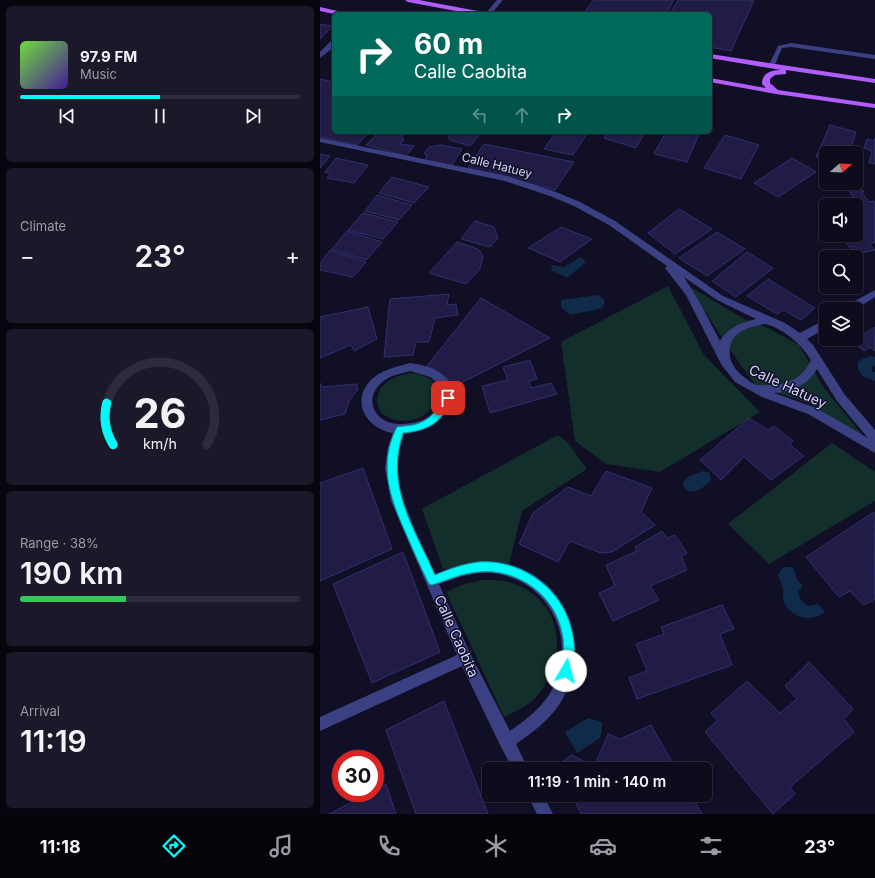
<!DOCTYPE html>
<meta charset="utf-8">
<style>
body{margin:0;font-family:Inter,sans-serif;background:#1b1929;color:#f1f3f6;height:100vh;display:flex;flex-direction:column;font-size:15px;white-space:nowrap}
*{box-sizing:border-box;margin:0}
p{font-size:13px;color:#9a9ba3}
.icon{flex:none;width:22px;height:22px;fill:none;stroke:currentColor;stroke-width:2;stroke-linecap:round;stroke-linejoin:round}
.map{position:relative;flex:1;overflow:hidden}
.side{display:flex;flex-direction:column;gap:6px;padding:6px;background:#07060f;width:320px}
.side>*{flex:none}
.guide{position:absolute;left:12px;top:12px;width:380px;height:122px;border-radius:6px;box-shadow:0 1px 3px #0004,0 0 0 1px #2d2b3b;background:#00695c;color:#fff;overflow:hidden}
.needle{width:26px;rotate:71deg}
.tools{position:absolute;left:499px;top:146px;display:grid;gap:8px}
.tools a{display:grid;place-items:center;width:44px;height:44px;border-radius:6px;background:#0d0b1c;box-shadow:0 1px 3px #0004,0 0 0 1px #2d2b3b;font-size:20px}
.speed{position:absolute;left:12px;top:750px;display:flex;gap:8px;font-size:20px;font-weight:700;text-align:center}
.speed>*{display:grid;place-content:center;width:52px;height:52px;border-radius:50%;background:#0d0b1c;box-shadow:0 1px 3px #0004,0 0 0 1px #2d2b3b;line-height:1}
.speed .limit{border:6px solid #d22;background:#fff;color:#111}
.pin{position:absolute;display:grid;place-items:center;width:34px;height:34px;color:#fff;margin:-17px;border-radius:8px;box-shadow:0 2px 6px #0006}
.me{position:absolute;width:44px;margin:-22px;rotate:8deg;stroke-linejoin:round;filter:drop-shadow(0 0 3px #0008)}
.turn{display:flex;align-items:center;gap:14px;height:84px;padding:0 16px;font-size:18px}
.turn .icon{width:52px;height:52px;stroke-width:2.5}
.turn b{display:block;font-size:28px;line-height:34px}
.lanes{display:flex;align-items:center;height:38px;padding:0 16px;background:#0003;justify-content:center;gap:20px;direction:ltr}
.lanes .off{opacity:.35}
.big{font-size:30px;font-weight:600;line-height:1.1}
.side .tile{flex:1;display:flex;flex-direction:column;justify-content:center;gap:6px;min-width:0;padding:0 14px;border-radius:6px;background:#1b1929}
.side .dial{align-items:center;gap:0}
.dial svg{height:104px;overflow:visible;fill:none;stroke:#2d2b3b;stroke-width:7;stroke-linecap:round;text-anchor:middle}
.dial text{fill:#f1f3f6;stroke:none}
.song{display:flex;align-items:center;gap:12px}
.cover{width:48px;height:48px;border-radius:6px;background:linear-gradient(135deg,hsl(100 70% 55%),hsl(260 70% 35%))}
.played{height:4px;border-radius:2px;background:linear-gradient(90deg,#04faf9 50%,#2d2b3b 50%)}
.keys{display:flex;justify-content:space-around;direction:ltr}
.heat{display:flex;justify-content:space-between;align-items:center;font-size:22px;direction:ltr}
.charge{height:6px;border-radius:3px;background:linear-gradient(90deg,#34c759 38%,#2d2b3b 0)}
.trip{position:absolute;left:162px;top:762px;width:230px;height:40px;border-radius:6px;background:#0d0b1c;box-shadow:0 1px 3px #0004,0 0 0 1px #2d2b3b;font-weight:600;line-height:40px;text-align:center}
.menu{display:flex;height:64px;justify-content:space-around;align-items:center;background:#05040b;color:#9a9ba3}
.menu .icon{width:28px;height:28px}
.menu .on{color:#04faf9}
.menu b{font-size:18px;color:#f1f3f6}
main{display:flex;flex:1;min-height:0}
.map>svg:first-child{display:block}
.green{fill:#122f2b}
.water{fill:#0f2b49}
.building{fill:#201c46;stroke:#342e71}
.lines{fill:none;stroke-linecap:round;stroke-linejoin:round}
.service{fill:#3b4083;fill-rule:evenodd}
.minor{fill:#3b4083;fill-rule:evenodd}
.primary{fill:#b05dfc;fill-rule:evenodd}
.route{fill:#04faf9;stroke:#03a2a2}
.labels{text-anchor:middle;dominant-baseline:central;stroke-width:3;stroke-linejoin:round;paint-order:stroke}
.far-street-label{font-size:12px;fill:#d5d4fe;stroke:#110f25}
.street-label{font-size:14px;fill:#d5d4fe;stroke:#110f25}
</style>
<main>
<section class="side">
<div class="tile">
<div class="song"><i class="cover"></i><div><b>97.9 FM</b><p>Music</p></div></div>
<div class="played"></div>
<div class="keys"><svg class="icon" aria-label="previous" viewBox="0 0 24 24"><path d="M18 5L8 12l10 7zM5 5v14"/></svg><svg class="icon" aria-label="pause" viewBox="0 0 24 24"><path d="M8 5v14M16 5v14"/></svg><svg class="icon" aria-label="next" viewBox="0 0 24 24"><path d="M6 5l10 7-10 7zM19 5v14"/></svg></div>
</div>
<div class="tile"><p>Climate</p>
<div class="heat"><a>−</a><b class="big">23°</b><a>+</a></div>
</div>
<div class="tile dial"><svg viewBox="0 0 100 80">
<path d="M14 69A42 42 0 1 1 86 69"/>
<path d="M14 69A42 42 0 0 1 9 37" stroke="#04faf9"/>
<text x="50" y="56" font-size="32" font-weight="700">26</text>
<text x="50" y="72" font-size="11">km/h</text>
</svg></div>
<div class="tile"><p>Range · 38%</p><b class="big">190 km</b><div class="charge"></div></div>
<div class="tile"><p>Arrival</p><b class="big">11:19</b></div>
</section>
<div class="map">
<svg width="555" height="814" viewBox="0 0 555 814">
<rect width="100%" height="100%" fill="#110f25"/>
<path class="green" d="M348 286 384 355 440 412 340 472 286 464 255 441 241 342Z
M369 286 424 319 448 328 479 345 504 388 545 438 487 403 435 385 402 338Z
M90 373C145 379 108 434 70 418 52 411 54 389 70 380 76 376 83 375 90 373Z
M238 435 248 443 267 469 202 511 189 564 123 569 102 509 96 512Z
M512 443 555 472V501L449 564 408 524Z
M163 580C175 580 188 580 199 586 246 607 247 663 215 698 206 707 195 712 184 717L126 592 144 584Z"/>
<path class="water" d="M261 257 266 262 247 278 231 270 232 265 244 267Z
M277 295 285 300 283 308 250 315 241 307V300Z
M551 356 555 357V366L552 367V372H555V381L542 376 538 369V362L542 359Z
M383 471 390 473 391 480C383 488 378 493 367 491L362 483 368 477Z
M463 567H473L477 579 483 586 478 592 481 600 488 606 498 604 505 612C492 623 469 618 463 600 462 597 464 592 463 588 462 584 460 580 458 576Z
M268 718 282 722V730L280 738 257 753 245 732Z"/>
<path class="building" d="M274 0H354L346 14H263Z
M358 0H434L411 51 390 47V14H350Z
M0 24 12 26 0 39Z
M0 79 14 82V132H49L37 145 0 137Z
M510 125 536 132 529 153H506V160L496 157Z
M59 132H69L83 135V141L80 144 94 146 86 156 46 145Z
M127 132H162L150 146 130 140Z
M236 132H268L253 155 224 149Z
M288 132H325L316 148 284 138Z
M346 132H380L367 162 334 154Z
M405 135 439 145 421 179 384 168Z
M555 138V164L549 163 552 151 544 148 547 139 554 141Z
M164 144 254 162 235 190 148 168Z
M121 145 142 149 131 167 105 161 107 155 104 153 109 147Z
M0 154 10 156 0 168Z
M16 158 48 165 34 183 7 178 11 173 5 172Z
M472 158 496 172 458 197 434 183Z
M72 177 109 187 94 203 59 193Z
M540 188 544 192H541L549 202 553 201 555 202V242L549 244 555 250 536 254 519 235H536V205L514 204 535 199 528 190Z
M57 195 92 205 79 220 45 211Z
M359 209 392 229 355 254 328 233Z
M43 213 78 222 63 239 28 230Z
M155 221 174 227 178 238 170 247 141 239Z
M241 227 272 239 240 262 208 248Z
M27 231 62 242 46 260 12 249Z
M397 232 425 249 387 276 359 258Z
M137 242 158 249 163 256 160 269 146 284 109 273Z
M10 250 46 262 33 277 0 270V264Z
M427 252 453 268 416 297 392 281Z
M448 279 495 308 481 320 464 310 457 314 427 296Z
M129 294 127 305 136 304 138 315 115 318 109 342H96L93 355 64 357 70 299Z
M161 298 230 338 137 385 107 366Z
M48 307 57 339 34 351 31 345 0 358V317Z
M555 327V351L550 347 545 351 531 342Z
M210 360 217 379 209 381 211 388 231 383 237 394 170 413 162 386 188 380 183 367Z
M0 383 1 387 37 384 38 390 30 399 25 414 0 420Z
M429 418 448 430 454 426 473 441 470 445 484 456 451 480 424 457 401 480 380 460Z
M43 468 72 549 0 581V483Z
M286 471 332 488 321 512 335 525 292 552 281 553 250 541 238 562 199 544 213 513 248 487 271 496Z
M554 512 555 599 544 605 530 591 519 597 486 557Z
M342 531 347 538 355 535 367 553 361 556 367 570 330 586 339 600 293 621 279 593 295 586 286 565 317 551 315 547Z
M83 552 120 652 52 683 13 584Z
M402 605 414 629 400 634 412 665 317 699 309 678 327 671 316 644 344 634 341 627Z
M489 662 533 709 524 719 534 732 470 787 475 794 453 814 385 732 397 721 391 713 427 681 460 713 477 699 465 686Z
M124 701 168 814H96L66 730Z
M331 725 356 769H239L237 765 252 755 274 767 288 734 300 739Z
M66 784 76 814H9L49 793H55V790Z
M252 795H371L382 814H261Z"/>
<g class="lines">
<path class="service" d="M177 0H183L171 14H165Z
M471 43 555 55V59L471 47 462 48 454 67 449 68 448 67 458 46Z"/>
<path class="minor" d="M11 41H14V47L0 58V52Z
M0 138 187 176 236 192 260 202 295 221 403 296 465 323 480 333 506 319V328L487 339 493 345 525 395 555 430V453L488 414 442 397 415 382 401 364 366 295 345 268 347 266 289 225 254 206 230 196 185 181 0 142ZM364 277 397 300 436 319C421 323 408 327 400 341L380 303ZM446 324C465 330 480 343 491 360 480 383 462 386 437 385 434 385 428 380 424 377 417 372 411 364 410 356 407 333 427 327 446 324ZM497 369 517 401 548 438 496 408 454 393C472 392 488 385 497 369Z
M555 290V297L536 309H523L524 307Z
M90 363C102 365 115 367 124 376 143 393 127 418 108 428 101 431 92 432 84 434 81 444 77 455 77 467 76 496 103 546 115 574 135 566 156 558 177 562 246 571 276 648 239 705 228 721 212 733 196 744L208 769H193L181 747 142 666 0 731V717L137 655 71 501 65 468 68 447 73 433C48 429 30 403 50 381 60 370 76 367 90 363ZM90 371 110 377 120 385C124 395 121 406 113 413 107 419 100 422 91 423 52 431 37 392 72 376 78 374 84 373 90 371ZM158 573C221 569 261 632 233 688 224 706 206 720 190 731L150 653 119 584 139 577Z
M207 795H223L233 814H217Z"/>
<path class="primary" d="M85 0H99L163 12 166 14H152L88 2Z
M0 7 26 13 27 14H14L0 11Z
M390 54 555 79V83L466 70V74L455 75 450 79V83L458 90 555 104V108L456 94 390 82V78L446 88 442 84C442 73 451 70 461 70L390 58Z"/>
</g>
<path class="route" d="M128 394 132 398C124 421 108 431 83 433 65 486 94 528 115 575 129 569 143 564 159 562 198 559 237 585 249 621 255 638 257 658 250 675L246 676 242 675C239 669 243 664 243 657 244 650 244 640 242 633 235 595 197 568 159 572 142 573 128 580 112 585L109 584C101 568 94 552 87 536 71 500 57 466 77 427 82 426 87 426 93 425 111 421 117 410 124 395Z"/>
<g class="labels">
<g class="far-street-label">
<text transform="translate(177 165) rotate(14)">Calle Hatuey</text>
</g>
<g class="street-label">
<text transform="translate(468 386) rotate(25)">Calle Hatuey</text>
<text transform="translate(137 636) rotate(66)">Calle Caobita</text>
</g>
</g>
</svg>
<div class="tools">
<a><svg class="needle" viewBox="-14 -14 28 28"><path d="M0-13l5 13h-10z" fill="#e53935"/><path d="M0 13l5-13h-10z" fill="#9a9ba3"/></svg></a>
<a><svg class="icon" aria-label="sound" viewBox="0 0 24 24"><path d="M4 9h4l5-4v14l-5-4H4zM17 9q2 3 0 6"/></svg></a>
<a><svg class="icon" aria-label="search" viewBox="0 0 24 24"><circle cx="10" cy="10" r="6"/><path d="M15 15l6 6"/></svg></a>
<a><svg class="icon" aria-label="layers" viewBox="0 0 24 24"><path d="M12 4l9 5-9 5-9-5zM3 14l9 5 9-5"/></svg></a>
</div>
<div class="speed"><div class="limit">30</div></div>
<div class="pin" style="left:128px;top:398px;background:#d93025"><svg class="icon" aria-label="arrive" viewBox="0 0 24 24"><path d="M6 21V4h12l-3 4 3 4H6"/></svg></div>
<svg class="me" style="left:246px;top:671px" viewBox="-20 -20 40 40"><circle r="19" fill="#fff"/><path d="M0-13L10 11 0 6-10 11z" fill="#04faf9"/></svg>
<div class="trip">11:19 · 1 min · 140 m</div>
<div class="guide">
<div class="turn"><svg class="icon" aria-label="right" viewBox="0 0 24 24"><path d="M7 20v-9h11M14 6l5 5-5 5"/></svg><div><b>60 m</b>Calle Caobita</div></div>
<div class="lanes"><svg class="icon off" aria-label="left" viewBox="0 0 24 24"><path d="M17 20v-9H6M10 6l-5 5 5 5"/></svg><svg class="icon off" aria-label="ahead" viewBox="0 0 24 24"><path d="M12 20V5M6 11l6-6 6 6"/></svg><svg class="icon" aria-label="right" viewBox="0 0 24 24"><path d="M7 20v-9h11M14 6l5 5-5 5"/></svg></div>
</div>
</div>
</main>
<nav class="menu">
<b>11:18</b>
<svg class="icon on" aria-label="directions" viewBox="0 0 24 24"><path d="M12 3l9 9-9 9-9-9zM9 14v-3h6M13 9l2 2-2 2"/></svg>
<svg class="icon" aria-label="music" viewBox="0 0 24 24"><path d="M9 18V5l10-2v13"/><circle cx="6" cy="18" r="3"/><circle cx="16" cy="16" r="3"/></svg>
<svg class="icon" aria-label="phone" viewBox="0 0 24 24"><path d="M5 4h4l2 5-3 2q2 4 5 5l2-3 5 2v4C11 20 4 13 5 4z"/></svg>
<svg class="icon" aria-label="climate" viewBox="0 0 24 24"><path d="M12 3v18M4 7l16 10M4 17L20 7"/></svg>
<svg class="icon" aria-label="car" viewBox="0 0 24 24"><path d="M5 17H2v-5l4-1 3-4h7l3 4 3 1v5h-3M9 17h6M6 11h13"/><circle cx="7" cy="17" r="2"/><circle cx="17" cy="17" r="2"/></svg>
<svg class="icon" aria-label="filters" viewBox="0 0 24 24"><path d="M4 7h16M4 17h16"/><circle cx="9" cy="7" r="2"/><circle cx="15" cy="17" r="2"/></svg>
<b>23°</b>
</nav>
